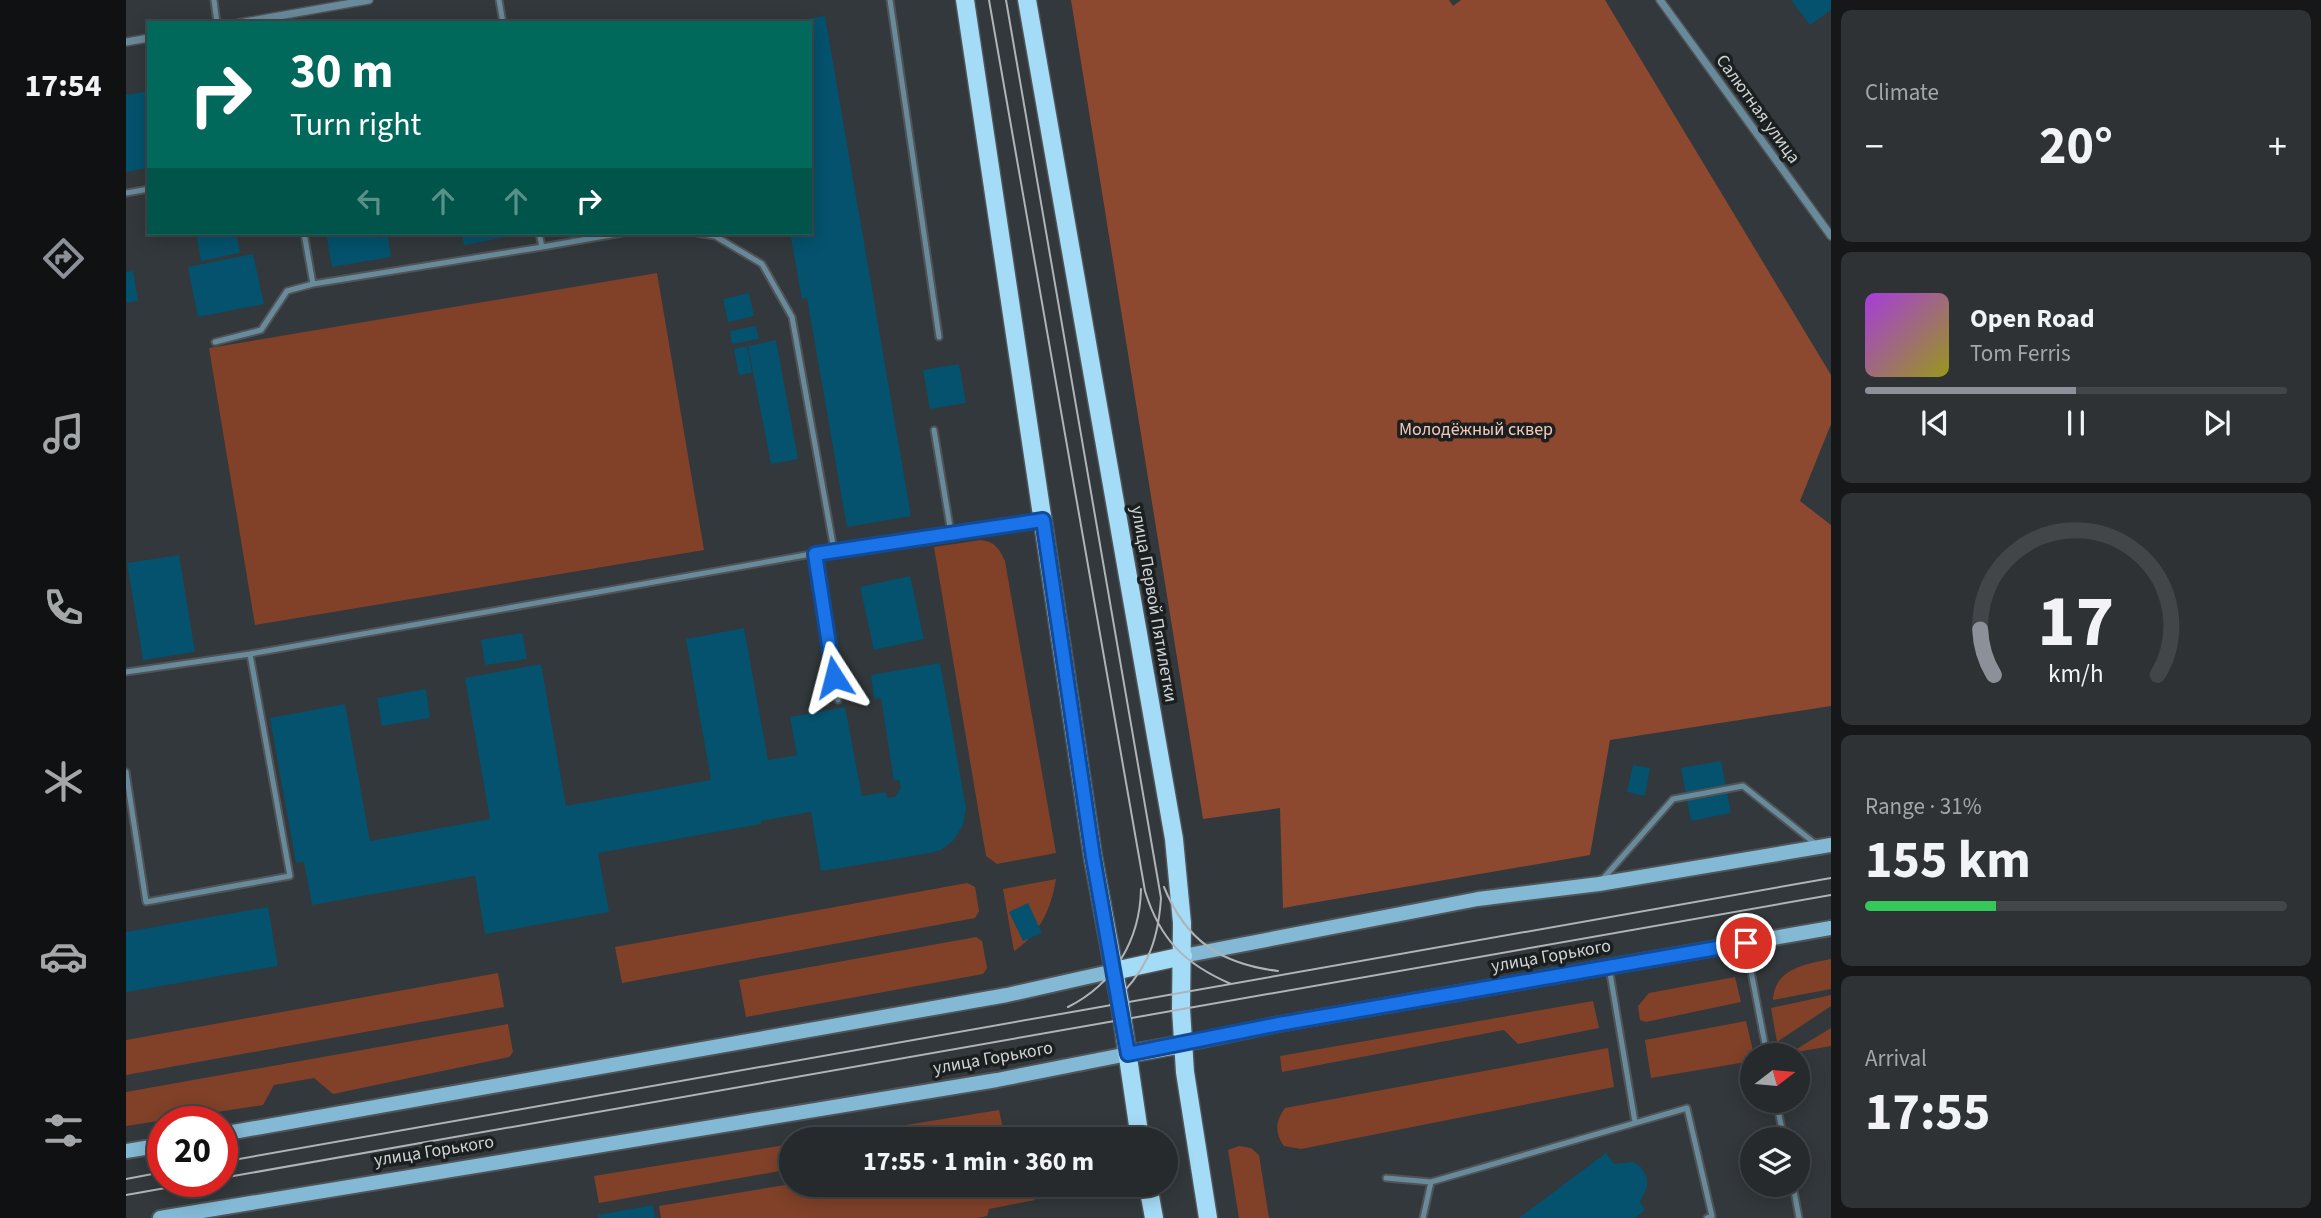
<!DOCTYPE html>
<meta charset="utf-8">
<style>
body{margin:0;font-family:"Source Sans 3",sans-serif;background:#2e3234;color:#f1f3f6;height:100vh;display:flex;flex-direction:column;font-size:26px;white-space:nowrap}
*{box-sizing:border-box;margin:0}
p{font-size:23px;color:#a4a7a9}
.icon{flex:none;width:38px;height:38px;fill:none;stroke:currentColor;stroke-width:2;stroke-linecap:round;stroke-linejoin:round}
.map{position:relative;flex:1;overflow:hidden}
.side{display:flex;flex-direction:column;gap:10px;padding:10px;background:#151718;width:490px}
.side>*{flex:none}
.banner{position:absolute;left:21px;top:21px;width:665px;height:214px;border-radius:0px;box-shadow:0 4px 18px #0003,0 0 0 2px #424648;background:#00695c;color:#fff;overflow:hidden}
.needle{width:46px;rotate:74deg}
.tools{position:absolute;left:1614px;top:1043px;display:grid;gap:14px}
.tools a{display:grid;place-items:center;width:70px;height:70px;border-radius:50%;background:#262a2c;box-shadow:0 4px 18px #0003,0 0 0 2px #424648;font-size:35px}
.speed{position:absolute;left:21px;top:1106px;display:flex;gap:14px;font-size:35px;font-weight:700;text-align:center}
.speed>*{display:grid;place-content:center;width:91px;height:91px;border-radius:50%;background:#262a2c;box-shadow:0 4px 18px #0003,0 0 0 2px #424648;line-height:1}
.speed .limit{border:10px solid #d22;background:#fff;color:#111}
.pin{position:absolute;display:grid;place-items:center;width:60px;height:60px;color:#fff;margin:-30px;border:4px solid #fff;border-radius:50%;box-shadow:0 2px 7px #0007}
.me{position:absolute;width:77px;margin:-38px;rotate:351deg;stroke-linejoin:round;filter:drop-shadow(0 0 5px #0008)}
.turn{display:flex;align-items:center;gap:24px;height:147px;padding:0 28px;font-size:32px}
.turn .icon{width:91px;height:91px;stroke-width:2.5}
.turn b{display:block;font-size:49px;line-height:60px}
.lanes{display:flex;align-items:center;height:66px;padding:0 28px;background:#0003;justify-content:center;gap:35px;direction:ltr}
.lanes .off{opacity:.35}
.big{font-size:52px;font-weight:700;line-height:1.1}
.side .widget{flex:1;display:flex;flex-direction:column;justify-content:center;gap:10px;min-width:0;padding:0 24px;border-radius:10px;background:#2e3234}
.side .dial{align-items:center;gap:0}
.dial svg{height:182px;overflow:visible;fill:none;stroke:#424648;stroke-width:7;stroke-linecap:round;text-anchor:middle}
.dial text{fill:#f1f3f6;stroke:none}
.song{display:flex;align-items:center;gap:21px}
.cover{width:84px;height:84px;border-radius:10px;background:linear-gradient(135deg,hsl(280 70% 55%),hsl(60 70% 35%))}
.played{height:7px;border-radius:4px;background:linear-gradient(90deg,#8c9099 50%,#424648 50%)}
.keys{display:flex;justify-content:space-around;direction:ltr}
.heat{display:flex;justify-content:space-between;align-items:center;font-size:38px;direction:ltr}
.charge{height:10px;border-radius:5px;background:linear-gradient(90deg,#34c759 31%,#424648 0)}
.trip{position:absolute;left:653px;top:1127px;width:399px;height:70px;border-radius:35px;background:#262a2c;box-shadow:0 4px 18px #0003,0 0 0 2px #424648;font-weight:700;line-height:70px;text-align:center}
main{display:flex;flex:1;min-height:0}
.menu{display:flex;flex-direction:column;width:126px;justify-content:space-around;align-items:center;background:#0f1112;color:#a4a7a9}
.menu .icon{width:49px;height:49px}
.menu .current{color:#8c9099}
.menu b{font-size:32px;color:#f1f3f6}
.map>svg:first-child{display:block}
.green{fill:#814129}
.forest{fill:#8d492f}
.building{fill:#04526d}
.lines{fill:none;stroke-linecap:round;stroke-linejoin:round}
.lane-casing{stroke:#4e5457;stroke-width:9}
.street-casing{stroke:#4e5457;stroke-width:10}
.secondary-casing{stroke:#4e5457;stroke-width:18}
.primary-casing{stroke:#4e5457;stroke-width:21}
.lane{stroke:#698a9b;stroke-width:5}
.street{stroke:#698a9b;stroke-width:7}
.secondary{stroke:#83b9d4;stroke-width:14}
.primary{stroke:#a4dbf7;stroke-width:18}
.tram{stroke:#b0b4b7;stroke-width:2}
.route-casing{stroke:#114b97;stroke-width:18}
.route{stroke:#1a73e8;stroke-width:12}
.labels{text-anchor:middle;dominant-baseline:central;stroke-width:7;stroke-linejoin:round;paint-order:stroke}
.street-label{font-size:18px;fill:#d0d4d6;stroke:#1c1f20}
.park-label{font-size:18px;fill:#f3caba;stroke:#1c1f20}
</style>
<main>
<nav class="menu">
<b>17:54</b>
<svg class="icon current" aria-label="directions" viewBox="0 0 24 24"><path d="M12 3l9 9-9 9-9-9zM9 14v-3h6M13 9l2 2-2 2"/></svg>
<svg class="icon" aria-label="music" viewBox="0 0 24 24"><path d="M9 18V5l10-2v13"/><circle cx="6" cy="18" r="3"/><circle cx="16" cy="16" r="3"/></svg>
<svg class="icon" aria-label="phone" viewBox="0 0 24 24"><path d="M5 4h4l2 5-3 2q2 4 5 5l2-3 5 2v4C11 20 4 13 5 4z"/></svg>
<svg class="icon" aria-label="climate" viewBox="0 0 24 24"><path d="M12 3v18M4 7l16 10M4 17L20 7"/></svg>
<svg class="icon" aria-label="car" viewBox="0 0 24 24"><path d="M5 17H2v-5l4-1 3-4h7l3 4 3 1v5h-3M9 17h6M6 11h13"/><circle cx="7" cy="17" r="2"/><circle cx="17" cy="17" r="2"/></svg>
<svg class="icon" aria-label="filters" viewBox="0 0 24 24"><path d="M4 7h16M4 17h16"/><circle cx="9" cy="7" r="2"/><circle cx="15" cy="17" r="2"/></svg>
</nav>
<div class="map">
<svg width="1705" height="1218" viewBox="0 0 1705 1218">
<rect width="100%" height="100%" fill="#32383b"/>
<path class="green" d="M531 273 578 550 129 625 83 348Z
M855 540C869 542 873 548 879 561L930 853 871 864 860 856 808 547Z
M930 879C925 909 914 934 888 951L877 889Z
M841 883 849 887 853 911 849 918 496 983 489 947Z
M850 937 856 941 861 968 857 974 620 1017 613 980Z
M1705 959V989L1647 1000C1648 969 1679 964 1705 959Z
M372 973 378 1007 0 1075V1040Z
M1609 977 1615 1002 1520 1022 1514 1020 1512 1006 1523 993Z
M1705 995V1006L1651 1042 1645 1008Z
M1467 1001 1473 1028 1392 1044 1378 1030 1156 1072 1154 1056Z
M1620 1021 1628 1055H1626V1061L1525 1078 1519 1040Z
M382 1024 387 1052 383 1057 207 1094 188 1078 148 1085 137 1105 0 1126V1092Z
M1705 1028V1046L1664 1053Z
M1482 1048 1488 1087 1175 1149 1158 1146C1148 1133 1150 1120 1159 1108Z
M873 1110 878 1133 840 1139H693Z
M665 1144V1169L473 1203 468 1176Z
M1113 1146 1125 1148 1133 1155 1143 1218H1113L1102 1150Z
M665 1184 905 1185 909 1200 863 1209 861 1216 851 1218H535L533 1206Z"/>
<path class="forest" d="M945 0H1323L1327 6 1335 0H1479L1705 375V424L1674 501 1705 525V706L1484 740 1464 855 1157 908 1154 808 1077 819Z"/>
<path class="building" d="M1665 0H1705V10L1684 25Z
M699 16 785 516 721 527 681 298 676 299 664 233H684V23L668 21Z
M23 91V168L0 172V95Z
M92 233H110L114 253 75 261 71 237Z
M200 233H252V238L262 236 265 257 206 267Z
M336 233H397V234L338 245Z
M127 254 138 304 72 317 62 267Z
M7 271 12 301 0 303V272Z
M623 293 628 316 602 322 597 299Z
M630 326 633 339 606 344 604 331Z
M650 340 672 459 645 464 622 346Z
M621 346 626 373 613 375 608 349Z
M833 364 840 403 804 409 797 370Z
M53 555 69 652 17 660 1 563Z
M784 576 798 639 748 650 734 587Z
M618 628 642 760 671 755 664 717 719 707 736 796 760 792 761 798 769 797 775 788 773 780 768 781 755 698 748 699 745 675 814 663 840 808 837 825 827 841 815 850 804 853 695 871 685 812 635 821V824L472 853 483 912 359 934 349 876 186 905 178 862 170 863 144 718 219 704 244 841 364 819 339 678 415 664 440 806 585 780 560 639Z
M396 633 401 659 359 665 355 640Z
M300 689 304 718 256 726 251 698Z
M1595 761 1605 813 1565 821 1555 768Z
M1507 765 1524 768 1519 796 1501 792Z
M902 903 916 933 897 941 883 912Z
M142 907 152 966 0 992V932Z
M1480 1153 1488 1164 1507 1162 1515 1167 1521 1178V1187L1514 1202 1519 1210 1509 1218H1393Z
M527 1205 529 1218H473L472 1215Z"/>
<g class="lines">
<defs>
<path id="lane" d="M88 0 91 23
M373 0 377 23
M764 0 813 337
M0 193 23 189
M178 233 187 284
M413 233 416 247 496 233
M571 233 589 236 636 264 666 317 708 550
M89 342 135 330 161 291 187 284 416 247
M808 430 825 533
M689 554 712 700
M0 672 124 654 708 550 915 521
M0 772 20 902 164 876 124 654
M1476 880 1547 799 1617 786 1691 845
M1620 945 1641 1055
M1483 967 1509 1122
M1650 1101 1658 1139
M1260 1178 1305 1182 1561 1108 1586 1216 1581 1218
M1667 1185 1673 1218
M1297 1218 1305 1182"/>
<path id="street" d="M1534 0 1705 236
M113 23 243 0
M0 42 23 38"/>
<path id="secondary" d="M1057 956 1352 899 1473 884 1705 845
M1057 1044 1153 1024 1705 928
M96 1134 881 995 988 971
M0 1151 37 1145
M34 1218 871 1080 1002 1054"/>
<path id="primary" d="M839 0 967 857 994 1003 1014 1139
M901 0 1048 839 1056 923 1055 1009 1059 1072 1082 1218
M988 971 1057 956
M1002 1054 1057 1044
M1022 1185 1028 1218"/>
</defs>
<use href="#lane" class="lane-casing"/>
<use href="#street" class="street-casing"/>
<use href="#secondary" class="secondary-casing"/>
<use href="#primary" class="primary-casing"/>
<use href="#lane" class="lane"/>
<use href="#street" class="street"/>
<use href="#secondary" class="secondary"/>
<use href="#primary" class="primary"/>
<path class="tram" d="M863 0 1019 891C1034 940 1059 964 1105 984
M880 0 1035 898C1032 944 1020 973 984 1005
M1038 887C1060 941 1095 964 1152 971
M942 1007C988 984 1014 940 1015 889
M96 1162 1705 878
M96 1178 1705 895
M0 1179 37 1172
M0 1195 79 1181"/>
</g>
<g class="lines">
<defs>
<path id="route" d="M708 677 689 554 917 520 967 857 1002 1054 1153 1024 1620 943"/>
</defs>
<use href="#route" class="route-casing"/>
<use href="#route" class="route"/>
</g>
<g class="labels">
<g class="street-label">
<text transform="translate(1632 109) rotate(54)">Салютная улица</text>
<text transform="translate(1028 604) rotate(80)">улица Первой Пятилетки</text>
<text transform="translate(1425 956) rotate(-10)">улица Горького</text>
<text transform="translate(867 1058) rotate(-10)">улица Горького</text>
<text transform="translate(308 1151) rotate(-9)">улица Горького</text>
</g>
<g class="park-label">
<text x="1350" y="429">Молодёжный сквер</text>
</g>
</g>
</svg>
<div class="tools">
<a><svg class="needle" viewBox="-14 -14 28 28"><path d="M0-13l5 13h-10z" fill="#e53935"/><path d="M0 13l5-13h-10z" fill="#a4a7a9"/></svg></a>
<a><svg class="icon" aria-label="layers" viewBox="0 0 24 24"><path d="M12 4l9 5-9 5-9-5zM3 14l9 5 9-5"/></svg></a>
</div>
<div class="speed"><div class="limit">20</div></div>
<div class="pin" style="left:1620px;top:943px;background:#d93025"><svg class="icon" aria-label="arrive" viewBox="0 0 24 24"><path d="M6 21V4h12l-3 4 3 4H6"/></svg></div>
<svg class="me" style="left:708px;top:677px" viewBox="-20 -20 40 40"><path d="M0-17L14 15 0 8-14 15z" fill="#1a73e8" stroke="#fff" stroke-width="4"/></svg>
<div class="trip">17:55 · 1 min · 360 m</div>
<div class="banner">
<div class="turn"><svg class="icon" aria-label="right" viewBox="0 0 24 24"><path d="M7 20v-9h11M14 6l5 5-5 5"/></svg><div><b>30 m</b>Turn right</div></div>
<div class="lanes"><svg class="icon off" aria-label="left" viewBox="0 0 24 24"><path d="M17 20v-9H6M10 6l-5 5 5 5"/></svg><svg class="icon off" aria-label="ahead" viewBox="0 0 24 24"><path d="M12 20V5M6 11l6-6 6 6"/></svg><svg class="icon off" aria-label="ahead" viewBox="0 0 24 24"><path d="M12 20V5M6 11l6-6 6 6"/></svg><svg class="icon" aria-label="right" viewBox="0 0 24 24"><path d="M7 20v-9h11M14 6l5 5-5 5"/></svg></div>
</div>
</div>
<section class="side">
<div class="widget"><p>Climate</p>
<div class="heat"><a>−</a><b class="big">20°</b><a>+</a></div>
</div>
<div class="widget">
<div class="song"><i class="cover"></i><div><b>Open Road</b><p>Tom Ferris</p></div></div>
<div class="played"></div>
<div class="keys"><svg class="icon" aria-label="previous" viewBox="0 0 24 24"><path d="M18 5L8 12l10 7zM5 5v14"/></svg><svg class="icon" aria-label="pause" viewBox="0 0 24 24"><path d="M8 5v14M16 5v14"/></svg><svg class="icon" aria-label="next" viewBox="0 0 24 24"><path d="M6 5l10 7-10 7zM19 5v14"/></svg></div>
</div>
<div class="widget dial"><svg viewBox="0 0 100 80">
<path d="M14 69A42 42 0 1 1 86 69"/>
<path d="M14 69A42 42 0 0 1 8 49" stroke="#8c9099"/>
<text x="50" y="56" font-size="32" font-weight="700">17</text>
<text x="50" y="72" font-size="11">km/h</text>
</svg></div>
<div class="widget"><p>Range · 31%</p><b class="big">155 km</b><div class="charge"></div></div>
<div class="widget"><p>Arrival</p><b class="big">17:55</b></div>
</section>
</main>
